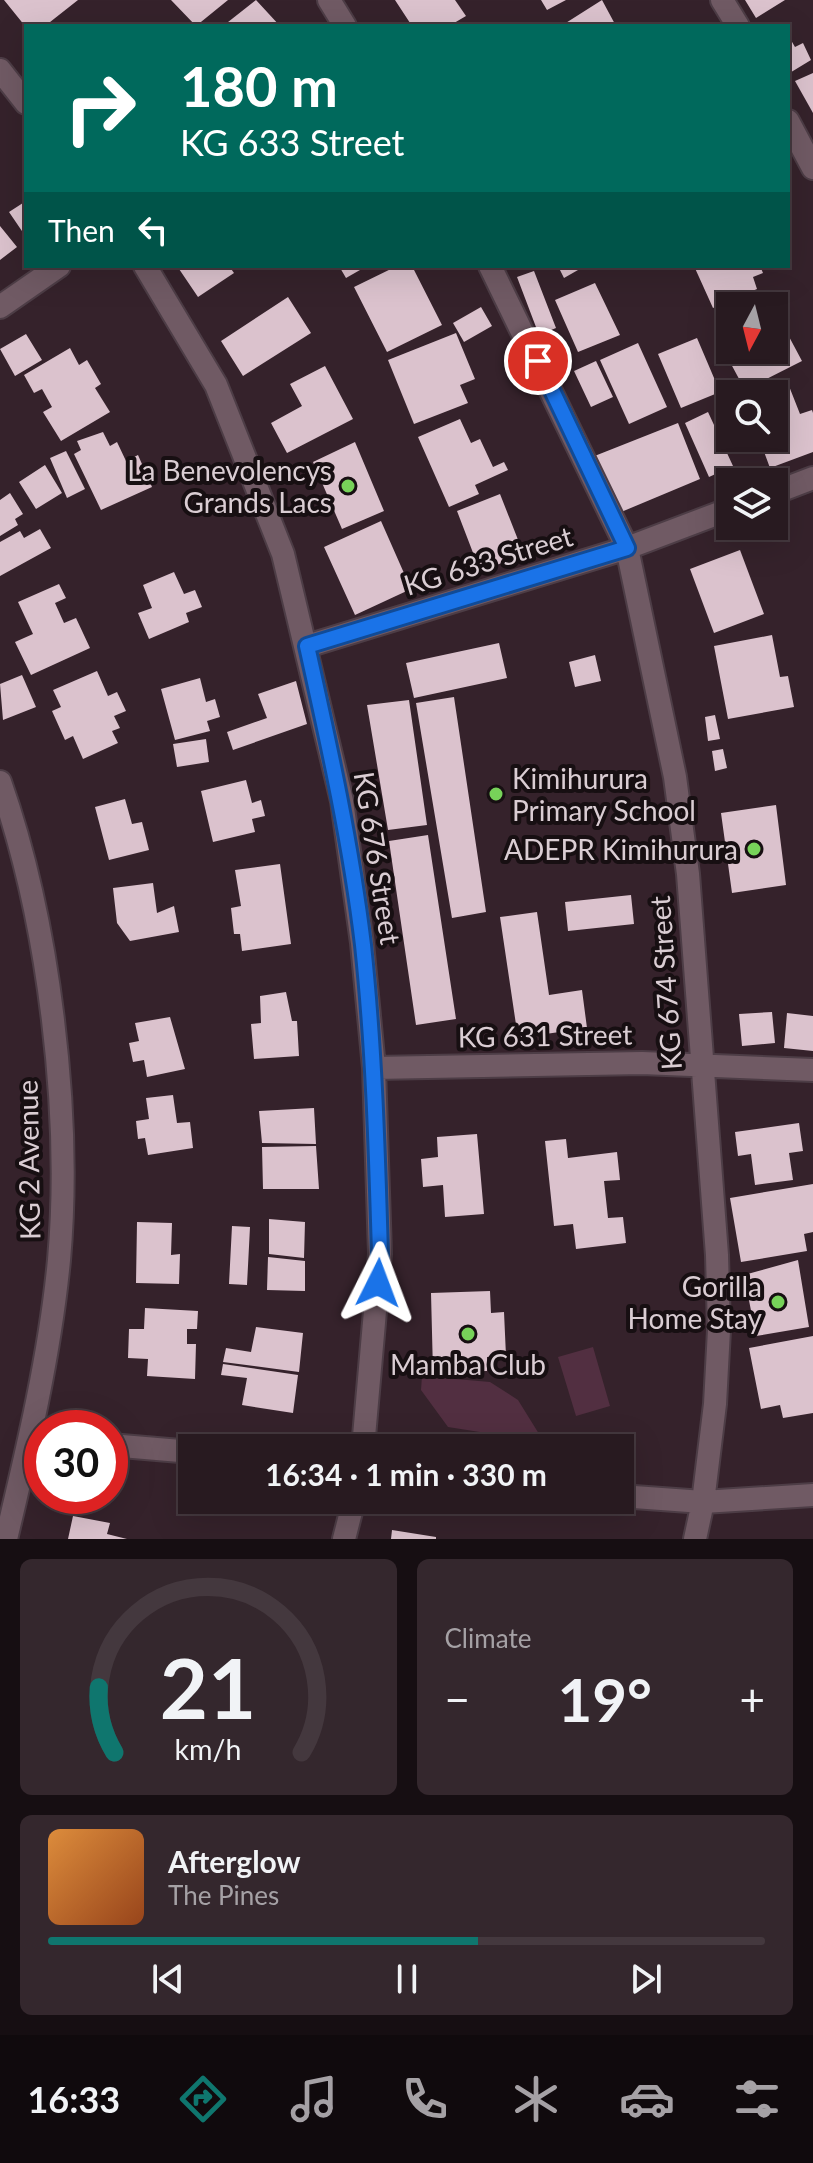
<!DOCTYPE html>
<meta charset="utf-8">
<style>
body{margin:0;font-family:Lato,sans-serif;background:#34272d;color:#f1f3f6;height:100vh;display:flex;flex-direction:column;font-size:30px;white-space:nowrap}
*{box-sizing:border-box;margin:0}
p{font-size:26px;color:#a5a1a5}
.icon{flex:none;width:44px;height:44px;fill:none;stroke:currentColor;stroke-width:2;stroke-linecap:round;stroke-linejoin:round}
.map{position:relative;height:1539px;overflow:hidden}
.panel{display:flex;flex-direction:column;gap:20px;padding:20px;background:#160e12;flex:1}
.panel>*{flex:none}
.guide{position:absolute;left:24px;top:24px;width:766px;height:244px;border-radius:0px;box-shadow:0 8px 32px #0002,0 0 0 2px #44383e;background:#00695c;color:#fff;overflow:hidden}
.needle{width:52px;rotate:187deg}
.buttons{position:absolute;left:716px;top:292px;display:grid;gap:16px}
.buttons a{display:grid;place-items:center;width:72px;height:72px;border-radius:0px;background:#281a20;box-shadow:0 8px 32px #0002,0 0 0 2px #44383e;font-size:40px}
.speed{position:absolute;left:24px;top:1410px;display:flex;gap:16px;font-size:40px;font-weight:700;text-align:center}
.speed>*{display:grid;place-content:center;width:104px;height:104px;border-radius:50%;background:#281a20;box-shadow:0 8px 32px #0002,0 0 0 2px #44383e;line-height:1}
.speed .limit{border:12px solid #d22;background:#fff;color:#111}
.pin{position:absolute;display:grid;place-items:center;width:68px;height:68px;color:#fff;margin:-34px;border:4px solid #fff;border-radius:50%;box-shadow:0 2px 8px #0007}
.me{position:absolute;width:88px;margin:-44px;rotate:3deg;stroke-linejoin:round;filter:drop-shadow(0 0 6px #0008)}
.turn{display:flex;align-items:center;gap:28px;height:168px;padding:0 24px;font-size:36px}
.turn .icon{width:104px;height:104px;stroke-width:2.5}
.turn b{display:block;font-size:56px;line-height:68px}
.then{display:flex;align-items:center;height:76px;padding:0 24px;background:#0003;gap:16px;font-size:30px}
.big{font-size:60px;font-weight:700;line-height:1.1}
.panel .widget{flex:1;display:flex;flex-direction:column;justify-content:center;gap:12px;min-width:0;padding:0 28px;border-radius:12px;background:#34272d}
.panel .dial{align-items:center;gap:0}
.dial svg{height:208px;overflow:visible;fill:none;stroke:#44383e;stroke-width:7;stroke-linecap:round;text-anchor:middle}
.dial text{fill:#f1f3f6;stroke:none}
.song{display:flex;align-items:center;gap:24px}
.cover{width:96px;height:96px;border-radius:12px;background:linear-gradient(135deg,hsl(30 70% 55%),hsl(20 70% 35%))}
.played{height:8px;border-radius:4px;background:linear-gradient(90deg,#0f766e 60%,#44383e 60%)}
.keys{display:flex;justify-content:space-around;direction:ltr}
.heat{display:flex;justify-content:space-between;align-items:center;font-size:44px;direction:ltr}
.panel .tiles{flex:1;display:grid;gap:20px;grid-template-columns:1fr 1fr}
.widget:last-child{grid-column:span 2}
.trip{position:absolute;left:178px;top:1434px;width:456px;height:80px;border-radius:0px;background:#281a20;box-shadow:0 8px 32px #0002,0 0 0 2px #44383e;font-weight:700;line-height:80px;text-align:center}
.tab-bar{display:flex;height:128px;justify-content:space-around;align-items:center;background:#100a0d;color:#a5a1a5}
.tab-bar .icon{width:56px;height:56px}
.tab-bar .on{color:#0f766e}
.tab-bar b{font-size:36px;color:#f1f3f6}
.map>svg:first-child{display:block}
.green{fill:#522f41}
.building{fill:#dbc2cd}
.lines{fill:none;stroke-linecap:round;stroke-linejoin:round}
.street-casing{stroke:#4d3d46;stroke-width:26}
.street{stroke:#705a64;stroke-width:22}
.route-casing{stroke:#114b97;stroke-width:20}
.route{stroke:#1a73e8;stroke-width:14}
.poi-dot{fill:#77d259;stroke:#170f12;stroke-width:3}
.labels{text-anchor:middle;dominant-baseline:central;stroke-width:8;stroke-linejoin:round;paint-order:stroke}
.poi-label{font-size:28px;fill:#dacdd3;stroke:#170f12;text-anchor:end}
.street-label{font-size:28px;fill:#dacdd3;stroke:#170f12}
</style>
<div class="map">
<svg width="813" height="1539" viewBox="0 0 813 1539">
<rect width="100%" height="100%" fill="#35222b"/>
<path class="green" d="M593 1347 610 1406 576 1416 558 1357Z
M422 1376 490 1382 518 1400 544 1442 448 1427 421 1390Z"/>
<path class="building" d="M4 0H78L45 26H25Z
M171 0H228L196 26Z
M256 0 280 26H223Z
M395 0H455L466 16 449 26H412Z
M541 0H566L547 10Z
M602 0 616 26H561Z
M745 0H785L756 18Z
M788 35 795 47 803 43 811 60 788 74Z
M813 73V113L795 81Z
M26 201V237L9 212Z
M0 226 17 247 0 260Z
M177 266H229L234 273 198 297Z
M339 266H367L346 278Z
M397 266H412L442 325 387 352 354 287Z
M558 266H585L564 278Z
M694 266H760L763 273 753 277 757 289 713 308Z
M534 271 556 328 539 335 517 277Z
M595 283 620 335 578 352 555 300Z
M288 297 311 333 243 376 221 341Z
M481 307 492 326 464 342 453 323Z
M730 328V350H774V337L786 331 802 361 745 390 716 336Z
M456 333 475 379 460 385 468 403 414 424 388 360Z
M26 334 42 360 15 376 0 349Z
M697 338 720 392 681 408 658 354Z
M638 343 667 407 629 424 600 360Z
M70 348 79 365 87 360 101 384 95 388 110 412 61 441 43 412 52 407 42 389 34 393 24 375Z
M596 361 613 397 591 407 574 371Z
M325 366 353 419 287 453 271 423 302 406 290 384Z
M787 381 800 414 812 410 813 413V452L770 468 759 438H774V394H754Z
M708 412 733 466 709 477 685 423Z
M460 419 471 443 480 439 493 467 504 462 508 470 475 485 479 494 449 507 418 437Z
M678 423 700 479 614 515 587 459Z
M103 432 110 446 117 442 126 461 138 455 152 487 101 510 74 454 81 450 77 441Z
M355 442 384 511 342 529 313 462Z
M66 451 85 489 67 498 50 458Z
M45 465 62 493 36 509 19 482Z
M10 493 23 514 15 519 18 525 0 536V500Z
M500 494 524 555 480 571 457 511Z
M381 521 411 589 355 615 324 547Z
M40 529 51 548 0 576V542L20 531 24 538Z
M740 550 764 614 714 633 690 569Z
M174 572 184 594 195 590 202 607 186 613 189 622 149 639 138 613 152 608 143 585Z
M59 584 66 598 55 603 64 623 76 618 90 648 31 675 15 642 33 634 18 602Z
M772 635 780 677 788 676 794 707 728 719 714 646Z
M499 643 507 678 414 698 406 663Z
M595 655 601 681 575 687 569 662Z
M97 671 108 696 117 692 126 711 114 716 120 728 112 731 118 743 83 759 73 736 65 740 52 711 61 707 53 690Z
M22 675 36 707 3 720 0 684Z
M200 678 206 702 215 699 220 717 207 721 210 731 175 740 161 689Z
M296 681 307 724 233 750 227 732 267 718 258 694Z
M454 697 486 912 452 918 416 703Z
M409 700 427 825 388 830 367 705Z
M715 715 720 739 708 741 705 717Z
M206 739 209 762 177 767 173 744Z
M723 749 727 768 715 771 712 751Z
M246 780 252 803 261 800 265 816 252 819 255 832 213 842 201 791Z
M125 799 132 824 142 822 149 850 109 860 95 807Z
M776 805 786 885 732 893 721 813Z
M428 835 456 1019 416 1025 389 841Z
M280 864 291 944 242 951 240 934H234L231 908 241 906 235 870Z
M153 883 157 913 174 906 179 932 130 941 117 923 113 888Z
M631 895 634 924 568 931 565 902Z
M537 912 549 995 582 990 587 1028 518 1038 500 917Z
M286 992 292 1021H297L299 1056 254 1059 251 1024 261 1023 260 996Z
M772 1012 775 1043 742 1046 739 1014Z
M787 1013 813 1016V1051L784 1048Z
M170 1017 185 1069 147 1077 144 1060 133 1062 129 1043 139 1041 135 1023Z
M173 1095 177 1123 190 1122 193 1148 148 1155 145 1138 138 1139 136 1121 149 1119 146 1098Z
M314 1108 316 1144 262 1143 259 1111Z
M799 1123 803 1151 789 1153 793 1180 755 1185 751 1154 738 1156 735 1132Z
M477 1134 484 1214 445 1217 443 1185 423 1187 421 1159 438 1157 437 1137Z
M566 1139 568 1158 617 1152 620 1180 604 1181 608 1218 623 1217 626 1243 576 1249 573 1224 554 1226 545 1141Z
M316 1146 319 1189H263L262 1147Z
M813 1184V1232L804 1234 807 1251 741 1262 730 1198Z
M269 1219 305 1222 304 1258 269 1254Z
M137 1222 172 1223 171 1255 180 1254 179 1284 136 1283Z
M232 1226 250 1227 247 1285 229 1284Z
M268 1257 305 1261V1291L267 1290Z
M798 1260 809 1327 756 1336 744 1275Z
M490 1291 491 1313 504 1312 506 1356 487 1357V1371L433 1372 431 1293Z
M145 1308 198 1311 197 1329H187V1344H196L195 1379 147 1376 148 1359 128 1358 129 1329H144Z
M256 1327 303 1333 299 1372 223 1362 226 1348 251 1352Z
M813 1336V1413L783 1418 780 1405 761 1409 749 1348Z
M223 1364 298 1375 293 1413 242 1405 247 1378 221 1375Z
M73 1516 110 1523 107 1534 127 1539H68Z
M392 1530 436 1537V1539H391Z"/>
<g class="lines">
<defs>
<path id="street" d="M329 0 345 26
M722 0 738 26
M0 70 26 103
M788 121 813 168
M145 266 216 385 283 554 342 801 362 943 374 1068 380 1254 363 1448
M490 266 627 548 675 777 688 874 717 1255 719 1330 715 1404 703 1502 695 1539
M0 307 59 266
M774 493 813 478
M307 646 627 548 730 509
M0 782C49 921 72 1113 59 1260 50 1354 28 1447 6 1539
M374 1068 642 1063 813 1070
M110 1445 192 1452
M620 1496 703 1502 813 1495
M344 1539 354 1500"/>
</defs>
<use href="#street" class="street-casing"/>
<use href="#street" class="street"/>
</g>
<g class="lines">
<defs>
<path id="route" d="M378 1283 380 1254C377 1151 374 1048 363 945 351 844 329 745 307 646L627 548 538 361"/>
</defs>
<use href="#route" class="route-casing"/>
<use href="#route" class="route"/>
</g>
<g class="poi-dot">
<circle cx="348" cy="486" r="8"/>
<circle cx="496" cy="794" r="8"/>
<circle cx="754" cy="849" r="8"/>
<circle cx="778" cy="1302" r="8"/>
<circle cx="468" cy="1334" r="8"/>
</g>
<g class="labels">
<g class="poi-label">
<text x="332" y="470">La Benevolencys<tspan x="332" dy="32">Grands Lacs</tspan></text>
<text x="512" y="778" text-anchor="start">Kimihurura<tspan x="512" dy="32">Primary School</tspan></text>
<text x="738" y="849">ADEPR Kimihurura</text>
<text x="762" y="1286">Gorilla<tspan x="762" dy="32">Home Stay</tspan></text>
<text x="468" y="1364" text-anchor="middle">Mamba Club</text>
</g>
<g class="street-label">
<text transform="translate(488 560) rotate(-17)">KG 633 Street</text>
<text transform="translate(378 858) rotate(81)">KG 676 Street</text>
<text transform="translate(665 983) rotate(-94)">KG 674 Street</text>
<text transform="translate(545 1035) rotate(-1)">KG 631 Street</text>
<text transform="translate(28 1160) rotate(-91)">KG 2 Avenue</text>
</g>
</g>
</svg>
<div class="buttons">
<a><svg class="needle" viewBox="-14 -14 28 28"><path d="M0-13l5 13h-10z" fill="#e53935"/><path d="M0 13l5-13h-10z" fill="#a5a1a5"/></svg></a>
<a><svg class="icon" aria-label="search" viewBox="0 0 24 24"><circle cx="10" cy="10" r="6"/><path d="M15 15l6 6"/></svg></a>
<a><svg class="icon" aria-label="layers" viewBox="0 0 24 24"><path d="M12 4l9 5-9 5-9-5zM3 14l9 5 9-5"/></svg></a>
</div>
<div class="speed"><div class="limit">30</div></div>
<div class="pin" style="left:538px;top:361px;background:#d93025"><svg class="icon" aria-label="arrive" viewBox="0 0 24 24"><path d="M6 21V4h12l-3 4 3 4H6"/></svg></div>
<svg class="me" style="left:378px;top:1283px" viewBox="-20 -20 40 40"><path d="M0-17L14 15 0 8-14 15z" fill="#1a73e8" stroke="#fff" stroke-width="4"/></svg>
<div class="trip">16:34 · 1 min · 330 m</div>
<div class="guide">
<div class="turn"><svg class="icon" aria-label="right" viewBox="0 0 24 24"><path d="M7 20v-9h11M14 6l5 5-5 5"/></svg><div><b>180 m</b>KG 633 Street</div></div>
<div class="then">Then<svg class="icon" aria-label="left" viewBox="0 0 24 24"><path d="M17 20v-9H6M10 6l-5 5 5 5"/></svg></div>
</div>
</div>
<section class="panel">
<div class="tiles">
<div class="widget dial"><svg viewBox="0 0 100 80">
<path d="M14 69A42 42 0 1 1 86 69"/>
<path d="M14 69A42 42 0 0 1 8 44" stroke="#0f766e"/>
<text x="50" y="56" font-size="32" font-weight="700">21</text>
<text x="50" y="72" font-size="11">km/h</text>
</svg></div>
<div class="widget"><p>Climate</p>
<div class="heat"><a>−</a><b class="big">19°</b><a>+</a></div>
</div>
<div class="widget">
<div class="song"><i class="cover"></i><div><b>Afterglow</b><p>The Pines</p></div></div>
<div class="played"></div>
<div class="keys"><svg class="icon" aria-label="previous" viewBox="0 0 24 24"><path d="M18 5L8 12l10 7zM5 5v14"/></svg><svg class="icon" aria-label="pause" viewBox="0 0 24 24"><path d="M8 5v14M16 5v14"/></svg><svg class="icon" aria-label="next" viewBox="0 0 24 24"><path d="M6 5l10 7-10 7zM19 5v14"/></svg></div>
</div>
</div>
</section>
<nav class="tab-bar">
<b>16:33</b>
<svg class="icon on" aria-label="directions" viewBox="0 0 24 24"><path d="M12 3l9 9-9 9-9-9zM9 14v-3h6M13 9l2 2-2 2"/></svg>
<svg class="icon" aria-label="music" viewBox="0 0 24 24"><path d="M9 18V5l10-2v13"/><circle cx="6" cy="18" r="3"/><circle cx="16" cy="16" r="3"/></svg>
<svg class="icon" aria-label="phone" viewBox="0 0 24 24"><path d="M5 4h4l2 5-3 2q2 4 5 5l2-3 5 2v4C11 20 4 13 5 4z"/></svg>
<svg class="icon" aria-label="climate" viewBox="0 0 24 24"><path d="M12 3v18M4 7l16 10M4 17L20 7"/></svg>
<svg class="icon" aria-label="car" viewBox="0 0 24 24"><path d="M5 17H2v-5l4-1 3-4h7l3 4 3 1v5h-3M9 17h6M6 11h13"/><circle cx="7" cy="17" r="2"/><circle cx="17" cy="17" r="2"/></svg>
<svg class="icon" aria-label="filters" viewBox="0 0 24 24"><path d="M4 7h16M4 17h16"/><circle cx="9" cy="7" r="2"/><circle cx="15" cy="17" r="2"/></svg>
</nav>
